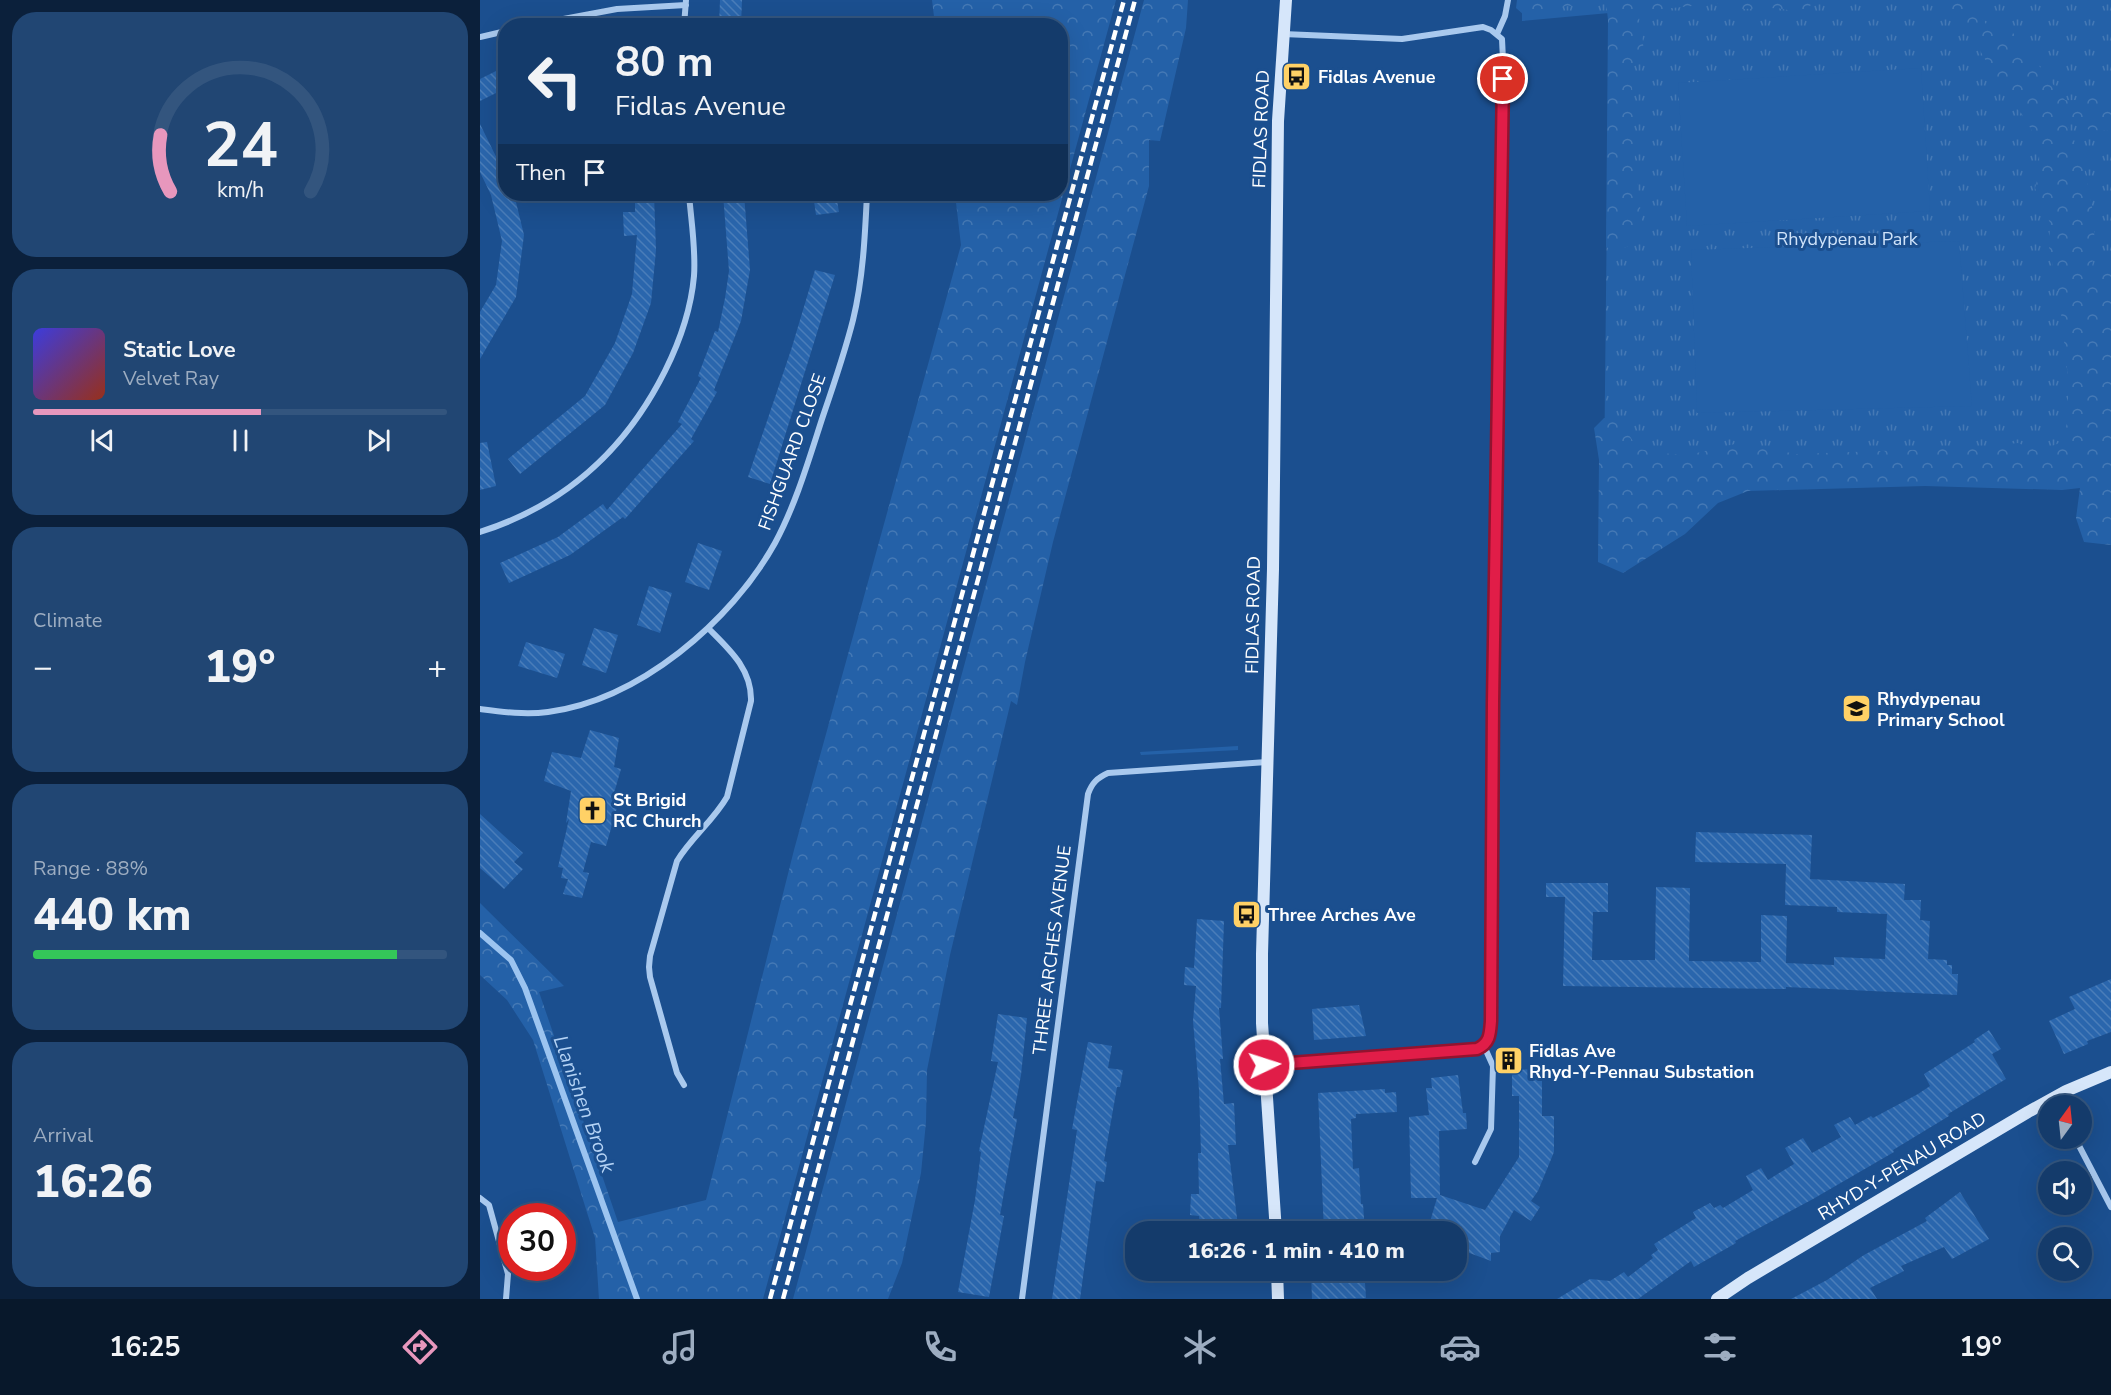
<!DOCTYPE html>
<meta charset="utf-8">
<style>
body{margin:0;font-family:"Nunito Sans",sans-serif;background:#214673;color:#f1f3f6;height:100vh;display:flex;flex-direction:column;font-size:22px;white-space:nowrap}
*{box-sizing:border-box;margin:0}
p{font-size:20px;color:#9dadc1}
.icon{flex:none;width:33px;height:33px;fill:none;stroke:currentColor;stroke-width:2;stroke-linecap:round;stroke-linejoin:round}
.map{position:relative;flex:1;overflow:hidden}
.details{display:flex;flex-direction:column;gap:12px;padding:12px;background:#0b203b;width:480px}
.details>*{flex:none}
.hud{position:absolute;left:18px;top:18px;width:570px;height:183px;border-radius:24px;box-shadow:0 6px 24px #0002,0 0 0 2px #33557e;background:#143b6b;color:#f1f3f6;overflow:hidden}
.needle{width:39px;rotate:15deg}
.fabs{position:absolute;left:1558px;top:1095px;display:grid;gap:12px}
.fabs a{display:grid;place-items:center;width:54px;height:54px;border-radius:50%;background:#143b6b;box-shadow:0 6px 24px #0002,0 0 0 2px #33557e;font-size:30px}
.speed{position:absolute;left:18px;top:1203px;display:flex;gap:12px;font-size:30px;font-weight:700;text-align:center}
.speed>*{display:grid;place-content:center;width:78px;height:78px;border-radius:50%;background:#143b6b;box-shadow:0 6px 24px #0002,0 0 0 2px #33557e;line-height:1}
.speed .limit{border:9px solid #d22;background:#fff;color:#111}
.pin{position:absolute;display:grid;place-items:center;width:51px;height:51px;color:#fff;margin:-26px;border:3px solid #fff;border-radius:50%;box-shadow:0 2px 6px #0007}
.me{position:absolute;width:66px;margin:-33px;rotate:86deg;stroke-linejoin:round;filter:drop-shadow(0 0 4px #0008)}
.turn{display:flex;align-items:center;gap:21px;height:126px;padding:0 18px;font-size:27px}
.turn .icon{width:78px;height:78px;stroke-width:2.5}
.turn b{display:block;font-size:42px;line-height:51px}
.then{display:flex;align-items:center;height:57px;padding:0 18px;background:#0003;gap:12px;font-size:22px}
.big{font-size:45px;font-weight:800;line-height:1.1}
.details .card{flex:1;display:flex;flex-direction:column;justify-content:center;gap:9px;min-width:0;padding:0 21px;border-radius:24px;background:#214673}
.details .dial{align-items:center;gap:0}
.dial svg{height:156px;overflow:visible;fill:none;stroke:#33557e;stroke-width:7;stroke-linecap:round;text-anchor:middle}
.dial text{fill:#f1f3f6;stroke:none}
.song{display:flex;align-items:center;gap:18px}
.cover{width:72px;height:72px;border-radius:9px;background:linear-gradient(135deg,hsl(240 70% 55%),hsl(10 70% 35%))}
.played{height:6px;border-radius:3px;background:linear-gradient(90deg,#e797bd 55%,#33557e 55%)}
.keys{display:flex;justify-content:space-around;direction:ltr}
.heat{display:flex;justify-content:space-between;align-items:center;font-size:33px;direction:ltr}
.charge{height:9px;border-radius:4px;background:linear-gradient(90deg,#34c759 88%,#33557e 0)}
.trip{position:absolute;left:645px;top:1221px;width:342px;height:60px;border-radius:24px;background:#143b6b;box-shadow:0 6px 24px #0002,0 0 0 2px #33557e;font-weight:800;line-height:60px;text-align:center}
.tab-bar{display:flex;height:96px;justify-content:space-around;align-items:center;background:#08182b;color:#9dadc1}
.tab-bar .icon{width:42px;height:42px}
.tab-bar .current{color:#e797bd}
.tab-bar b{font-size:27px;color:#f1f3f6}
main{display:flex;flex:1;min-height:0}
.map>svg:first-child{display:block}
.grass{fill:url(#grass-tufts)}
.forest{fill:url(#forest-crowns)}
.pitch{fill:#2461a8}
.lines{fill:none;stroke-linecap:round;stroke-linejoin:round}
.stream{stroke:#9cc4f0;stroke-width:6}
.building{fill:url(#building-back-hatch)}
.street{stroke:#a9c9ee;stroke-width:6}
.secondary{stroke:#d6e6fa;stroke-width:12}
.rail{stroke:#fff;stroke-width:4.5;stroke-dasharray:10 4.5;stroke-linecap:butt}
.route-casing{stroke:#92132f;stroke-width:15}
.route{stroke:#e11d48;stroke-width:10}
.labels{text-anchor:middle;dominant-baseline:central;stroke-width:6;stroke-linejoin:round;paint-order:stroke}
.poi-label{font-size:18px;font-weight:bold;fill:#fff;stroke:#1b4f8f;text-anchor:start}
.street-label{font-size:18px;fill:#fff;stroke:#1b4f8f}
.park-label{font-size:18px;fill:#cfe3fa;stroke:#1b4f8f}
.water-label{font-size:20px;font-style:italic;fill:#b5d3f5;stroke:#1b4f8f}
</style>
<main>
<section class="details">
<div class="card dial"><svg viewBox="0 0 100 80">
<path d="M14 69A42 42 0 1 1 86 69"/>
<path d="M14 69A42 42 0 0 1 9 40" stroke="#e797bd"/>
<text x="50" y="56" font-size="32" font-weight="700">24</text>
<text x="50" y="72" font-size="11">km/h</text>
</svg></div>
<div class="card">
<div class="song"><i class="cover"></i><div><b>Static Love</b><p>Velvet Ray</p></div></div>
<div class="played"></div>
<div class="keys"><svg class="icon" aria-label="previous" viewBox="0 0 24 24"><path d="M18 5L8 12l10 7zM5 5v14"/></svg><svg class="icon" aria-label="pause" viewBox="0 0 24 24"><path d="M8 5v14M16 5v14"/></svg><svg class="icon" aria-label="next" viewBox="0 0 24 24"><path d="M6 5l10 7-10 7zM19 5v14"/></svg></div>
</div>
<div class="card"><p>Climate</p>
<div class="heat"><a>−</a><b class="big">19°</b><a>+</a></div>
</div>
<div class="card"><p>Range · 88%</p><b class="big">440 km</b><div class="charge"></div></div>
<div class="card"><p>Arrival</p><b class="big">16:26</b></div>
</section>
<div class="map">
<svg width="1631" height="1299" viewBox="0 0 1631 1299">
<defs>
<pattern id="grass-tufts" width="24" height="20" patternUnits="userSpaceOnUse" patternTransform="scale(1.5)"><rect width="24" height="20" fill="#2461a8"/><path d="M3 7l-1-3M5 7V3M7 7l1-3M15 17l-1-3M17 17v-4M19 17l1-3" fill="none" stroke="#4579b5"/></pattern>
<pattern id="forest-crowns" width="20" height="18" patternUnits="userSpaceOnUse" patternTransform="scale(1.5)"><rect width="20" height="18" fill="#2461a8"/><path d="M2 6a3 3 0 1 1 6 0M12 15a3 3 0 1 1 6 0" fill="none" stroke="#4579b5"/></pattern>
<pattern id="building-back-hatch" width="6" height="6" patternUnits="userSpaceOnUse" patternTransform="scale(1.5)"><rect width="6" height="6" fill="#2a66ad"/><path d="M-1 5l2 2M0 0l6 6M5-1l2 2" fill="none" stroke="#4a7db9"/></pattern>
</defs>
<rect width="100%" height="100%" fill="#1b4f8f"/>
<path class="grass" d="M1069 0H1631V470L1124 482 1129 13 1042 21V3Z
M758 746V750L661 755 660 752Z"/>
<path class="forest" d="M452 0H636L283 1299H119L115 1238 53 1040 27 1000 0 975V903L84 986 59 992 138 1222 226 1200 314 850 481 245 475 194H580V26L455 25Z
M664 0H708L706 28 680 141 669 140V186L573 542 545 662 537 705 531 701 470 955 447 1070 446 1122 441 1173 422 1263 408 1299H313Z
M1037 0H1335L1324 13 1297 8 1261 9 1251 2 1163 11 1159 18 1162 31 1164 55 1150 70 1153 96 1155 167 1162 222 1152 245 1134 251 1126 247 1128 20 1126 2 1071 8 1044 15 1036 8Z
M1453 0H1489L1506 24 1532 32 1538 38 1585 100C1601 102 1615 95 1631 92V131L1609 130 1598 119 1587 124 1602 158 1615 222 1612 271 1631 269V545L1604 542 1596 518 1600 488 1582 490 1445 486 1268 491 1238 503 1205 534 1143 573 1118 562 1119 460 1114 428 1124 418 1144 419 1149 422V435L1158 449 1204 456 1259 443 1316 454 1485 448 1538 443 1560 452 1583 441 1588 418V377L1579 295 1569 247 1570 223 1555 188 1560 170 1558 141 1545 119 1518 83 1497 45Z"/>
<path class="pitch" d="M1441 68 1450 211 1207 226 1198 83Z
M1479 241 1492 406 1217 413 1211 250Z"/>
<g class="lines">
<path class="stream" d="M0 933 31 960 45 988 157 1299"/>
</g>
<path class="building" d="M240 0H262L261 26H239Z
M18 70 26 88 0 101V79Z
M0 124 26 177V194H34L44 235 36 297 0 359V312L16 285 22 241 11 195 0 172Z
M155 194H174L176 250 171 303 153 353 125 405 40 474 28 459 105 396 135 343 152 294 157 235 144 236 143 212H155Z
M243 194H264L270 270 261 321 234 390 237 392 211 439 214 441 145 519 143 517 90 555 29 583 20 563 78 537 123 504 127 510 202 424 198 422 221 378 218 376 235 331 238 332 245 298 249 271Z
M333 194H356L359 212 336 215Z
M335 270 355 275 290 484 268 477 311 350Z
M7 442 16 486 0 490V443Z
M218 543 242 551 229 590 205 582Z
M169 586 192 593 180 633 157 625Z
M114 628 138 635 126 673 102 665Z
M46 642 85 654 77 678 38 666Z
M110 730 139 738 134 767 141 769 132 800 139 801 126 846 111 842 103 872 109 873 102 898 83 894 88 879 81 878 83 868 78 867 89 819 86 823 91 791 64 781 72 752 101 758Z
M0 814 43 853 34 862 43 869 24 889 0 868Z
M1216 832 1332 835 1330 879 1425 884 1424 900H1441L1440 920 1450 921 1448 959 1467 960V965H1472V974H1478L1477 995 1306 987V989L1083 986 1085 897H1066V883H1128V912H1113L1112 960H1175L1176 887 1210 888 1209 961 1281 962V915L1307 916 1306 963 1354 965V957L1405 959 1407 914 1357 912V907L1305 905 1306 864 1215 862Z
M717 919 744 921 741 1008H739L743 1059H740L744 1104 754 1103 756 1145H748L758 1226 720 1228 719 1216 710 1215 711 1194H719L718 1153H721L719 1090 713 1021 716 986 704 985 705 967 714 968Z
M1631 979V1032L1607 1041 1608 1044 1584 1054 1569 1021 1595 1009 1589 997Z
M879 1005 886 1036 834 1040 832 1009Z
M518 1014 547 1018 541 1075 533 1118 537 1119 520 1215 524 1216 509 1297 478 1292 495 1200 501 1152 499 1151 518 1062 511 1061Z
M1509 1030 1521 1049 1512 1054 1526 1079 1468 1114 1469 1116 1413 1150 1414 1152 1333 1199 1255 1241 1256 1243 1214 1267 1211 1261 1158 1299H1077L1110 1279 1130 1281 1144 1272 1148 1277 1173 1258 1171 1255 1178 1250 1174 1244 1216 1218 1213 1212 1230 1203 1234 1208 1240 1205 1243 1208 1273 1190 1266 1176 1281 1168 1288 1180 1314 1164 1305 1148 1323 1138 1332 1153 1361 1137 1354 1125 1370 1117 1375 1125 1391 1116 1393 1118 1438 1094 1450 1086 1444 1074 1495 1042 1494 1040Z
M608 1042 632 1046 628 1068 643 1070 640 1087H637L624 1161 627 1162 624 1182 616 1181 600 1299H572L597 1130 592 1129Z
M1062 1069V1116H1074V1152L1058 1191 1051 1201 1060 1207 1051 1221 1034 1210 1020 1236V1252L1011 1253V1261L976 1248V1232H947L957 1198H931L929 1117 949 1115 946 1088H952L951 1078 978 1075 983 1113H986L987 1129 959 1131 960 1195 1005 1210 1039 1157V1096H1032V1070Z
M905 1089V1093L916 1092 917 1112 876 1114V1118L871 1119 873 1169 879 1168 881 1204H883L885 1232H844L838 1093Z
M1480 1192 1509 1239 1472 1259 1464 1247 1421 1266 1424 1271 1390 1288 1397 1299H1311L1347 1280 1384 1255 1447 1221 1445 1218Z
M875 1270 876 1283H885L886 1298 832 1299 831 1272Z"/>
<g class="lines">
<path class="street" d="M46 26 137 9 206 5
M204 26 206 0
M1017 34 1025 16 1028 0
M0 37 26 31
M0 532C85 505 145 451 185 371 200 341 211 310 214 276 216 249 211 220 209 194
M0 709C23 712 45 715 68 712 159 700 251 622 295 543 316 504 329 459 343 416 354 384 365 352 373 320 383 279 385 236 387 194
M785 1065 997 1049C1010 1043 1010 1034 1011 1021L1013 703 1023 60 1022 39 1011 30 1003 27 922 39 803 34
M204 1085 197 1073 170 977 169 967 170 956 197 861C211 838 233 821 247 797L271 701C272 669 249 649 228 628
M1595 1138 1631 1207
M995 1162 1011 1129 1013 1066 1004 1046
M0 1198 9 1205 28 1274 26 1299
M542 1299 608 794C612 783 617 778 628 773L787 762"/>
<path class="secondary" d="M796 1232 782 1023V954L793 569 798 121 806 0
M797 1270 798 1299
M1237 1299 1268 1278 1548 1112 1586 1091 1631 1072"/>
<path class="rail" d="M290 1299 644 0
M303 1299 655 0"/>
</g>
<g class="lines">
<defs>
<path id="route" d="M784 1065 997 1049C1010 1043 1010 1034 1011 1021L1013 703 1023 79"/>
</defs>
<use href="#route" class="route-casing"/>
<use href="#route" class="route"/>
</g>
<defs>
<symbol id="bus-square" viewBox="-11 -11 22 22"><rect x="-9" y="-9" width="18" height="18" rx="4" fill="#ffd166" stroke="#1b4f8f"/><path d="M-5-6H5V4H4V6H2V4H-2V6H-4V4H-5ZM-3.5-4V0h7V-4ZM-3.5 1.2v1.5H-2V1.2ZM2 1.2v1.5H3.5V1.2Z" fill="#111"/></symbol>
<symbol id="school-square" viewBox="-11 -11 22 22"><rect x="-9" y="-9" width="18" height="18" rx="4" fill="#ffd166" stroke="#1b4f8f"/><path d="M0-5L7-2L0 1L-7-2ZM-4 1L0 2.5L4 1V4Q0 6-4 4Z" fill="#111"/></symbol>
<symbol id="church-square" viewBox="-11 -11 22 22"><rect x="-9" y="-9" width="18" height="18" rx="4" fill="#ffd166" stroke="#1b4f8f"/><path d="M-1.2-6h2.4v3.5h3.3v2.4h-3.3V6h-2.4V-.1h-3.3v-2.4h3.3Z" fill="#111"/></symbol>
<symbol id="building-square" viewBox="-11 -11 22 22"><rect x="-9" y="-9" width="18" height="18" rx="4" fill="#ffd166" stroke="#1b4f8f"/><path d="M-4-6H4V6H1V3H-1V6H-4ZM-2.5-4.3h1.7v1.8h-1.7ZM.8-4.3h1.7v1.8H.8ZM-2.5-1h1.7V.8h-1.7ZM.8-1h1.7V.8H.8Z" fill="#111"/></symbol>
</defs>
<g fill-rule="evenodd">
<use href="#bus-square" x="800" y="60" width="33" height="33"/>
<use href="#school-square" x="1360" y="692" width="33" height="33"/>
<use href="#church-square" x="96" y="794" width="33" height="33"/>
<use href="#bus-square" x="750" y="898" width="33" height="33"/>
<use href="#building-square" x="1012" y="1044" width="33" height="33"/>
</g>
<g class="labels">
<g class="poi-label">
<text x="838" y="77">Fidlas Avenue</text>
<text x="1397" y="699">Rhydypenau<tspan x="1397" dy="21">Primary School</tspan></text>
<text x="133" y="800">St Brigid<tspan x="133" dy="21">RC Church</tspan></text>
<text x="788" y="915">Three Arches Ave</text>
<text x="1049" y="1051">Fidlas Ave<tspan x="1049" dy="21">Rhyd-Y-Pennau Substation</tspan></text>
</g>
<g class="street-label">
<text transform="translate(781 129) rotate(-88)">FIDLAS ROAD</text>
<text transform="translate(312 452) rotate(-70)">FISHGUARD CLOSE</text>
<text transform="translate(773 615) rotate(-89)">FIDLAS ROAD</text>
<text transform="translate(572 950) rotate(-83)">THREE ARCHES AVENUE</text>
<text transform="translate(1422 1166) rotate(-31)">RHYD-Y-PENAU ROAD</text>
</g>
<g class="park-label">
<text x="1367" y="239">Rhydypenau Park</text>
</g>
<g class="water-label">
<text transform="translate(104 1104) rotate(70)">Llanishen Brook</text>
</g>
</g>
</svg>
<div class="fabs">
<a><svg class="needle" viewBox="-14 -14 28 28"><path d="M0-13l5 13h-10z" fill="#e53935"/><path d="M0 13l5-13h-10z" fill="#9dadc1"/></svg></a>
<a><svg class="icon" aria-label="sound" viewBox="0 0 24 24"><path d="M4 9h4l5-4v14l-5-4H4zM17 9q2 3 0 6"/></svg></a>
<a><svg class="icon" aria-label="search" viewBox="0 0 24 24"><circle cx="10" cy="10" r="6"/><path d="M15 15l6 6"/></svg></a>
</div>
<div class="speed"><div class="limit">30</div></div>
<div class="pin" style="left:1023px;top:79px;background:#d93025"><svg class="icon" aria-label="arrive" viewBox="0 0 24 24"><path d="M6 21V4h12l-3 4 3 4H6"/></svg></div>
<svg class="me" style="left:784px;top:1065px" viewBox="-20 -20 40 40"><circle r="17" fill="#e11d48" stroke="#fff" stroke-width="3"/><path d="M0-11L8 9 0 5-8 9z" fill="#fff"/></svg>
<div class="trip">16:26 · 1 min · 410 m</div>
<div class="hud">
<div class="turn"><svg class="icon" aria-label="left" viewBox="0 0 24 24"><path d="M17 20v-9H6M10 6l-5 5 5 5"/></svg><div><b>80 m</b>Fidlas Avenue</div></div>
<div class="then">Then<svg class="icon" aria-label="arrive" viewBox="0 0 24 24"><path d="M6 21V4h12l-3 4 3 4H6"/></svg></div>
</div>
</div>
</main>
<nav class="tab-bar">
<b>16:25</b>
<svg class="icon current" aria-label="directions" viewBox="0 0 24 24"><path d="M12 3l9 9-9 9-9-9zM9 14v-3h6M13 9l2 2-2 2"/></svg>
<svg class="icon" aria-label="music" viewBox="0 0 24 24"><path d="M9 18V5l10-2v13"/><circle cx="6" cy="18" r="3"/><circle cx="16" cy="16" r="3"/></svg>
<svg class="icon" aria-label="phone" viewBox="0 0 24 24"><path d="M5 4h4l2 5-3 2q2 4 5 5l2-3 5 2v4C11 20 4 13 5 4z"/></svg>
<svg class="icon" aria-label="climate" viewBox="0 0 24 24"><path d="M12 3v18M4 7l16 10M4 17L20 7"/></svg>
<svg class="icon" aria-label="car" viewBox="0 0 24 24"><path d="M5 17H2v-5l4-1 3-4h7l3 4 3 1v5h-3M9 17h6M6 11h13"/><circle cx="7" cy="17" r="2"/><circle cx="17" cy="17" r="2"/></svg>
<svg class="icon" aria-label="filters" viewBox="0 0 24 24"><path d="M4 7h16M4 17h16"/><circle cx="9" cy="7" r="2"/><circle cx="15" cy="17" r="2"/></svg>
<b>19°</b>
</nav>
